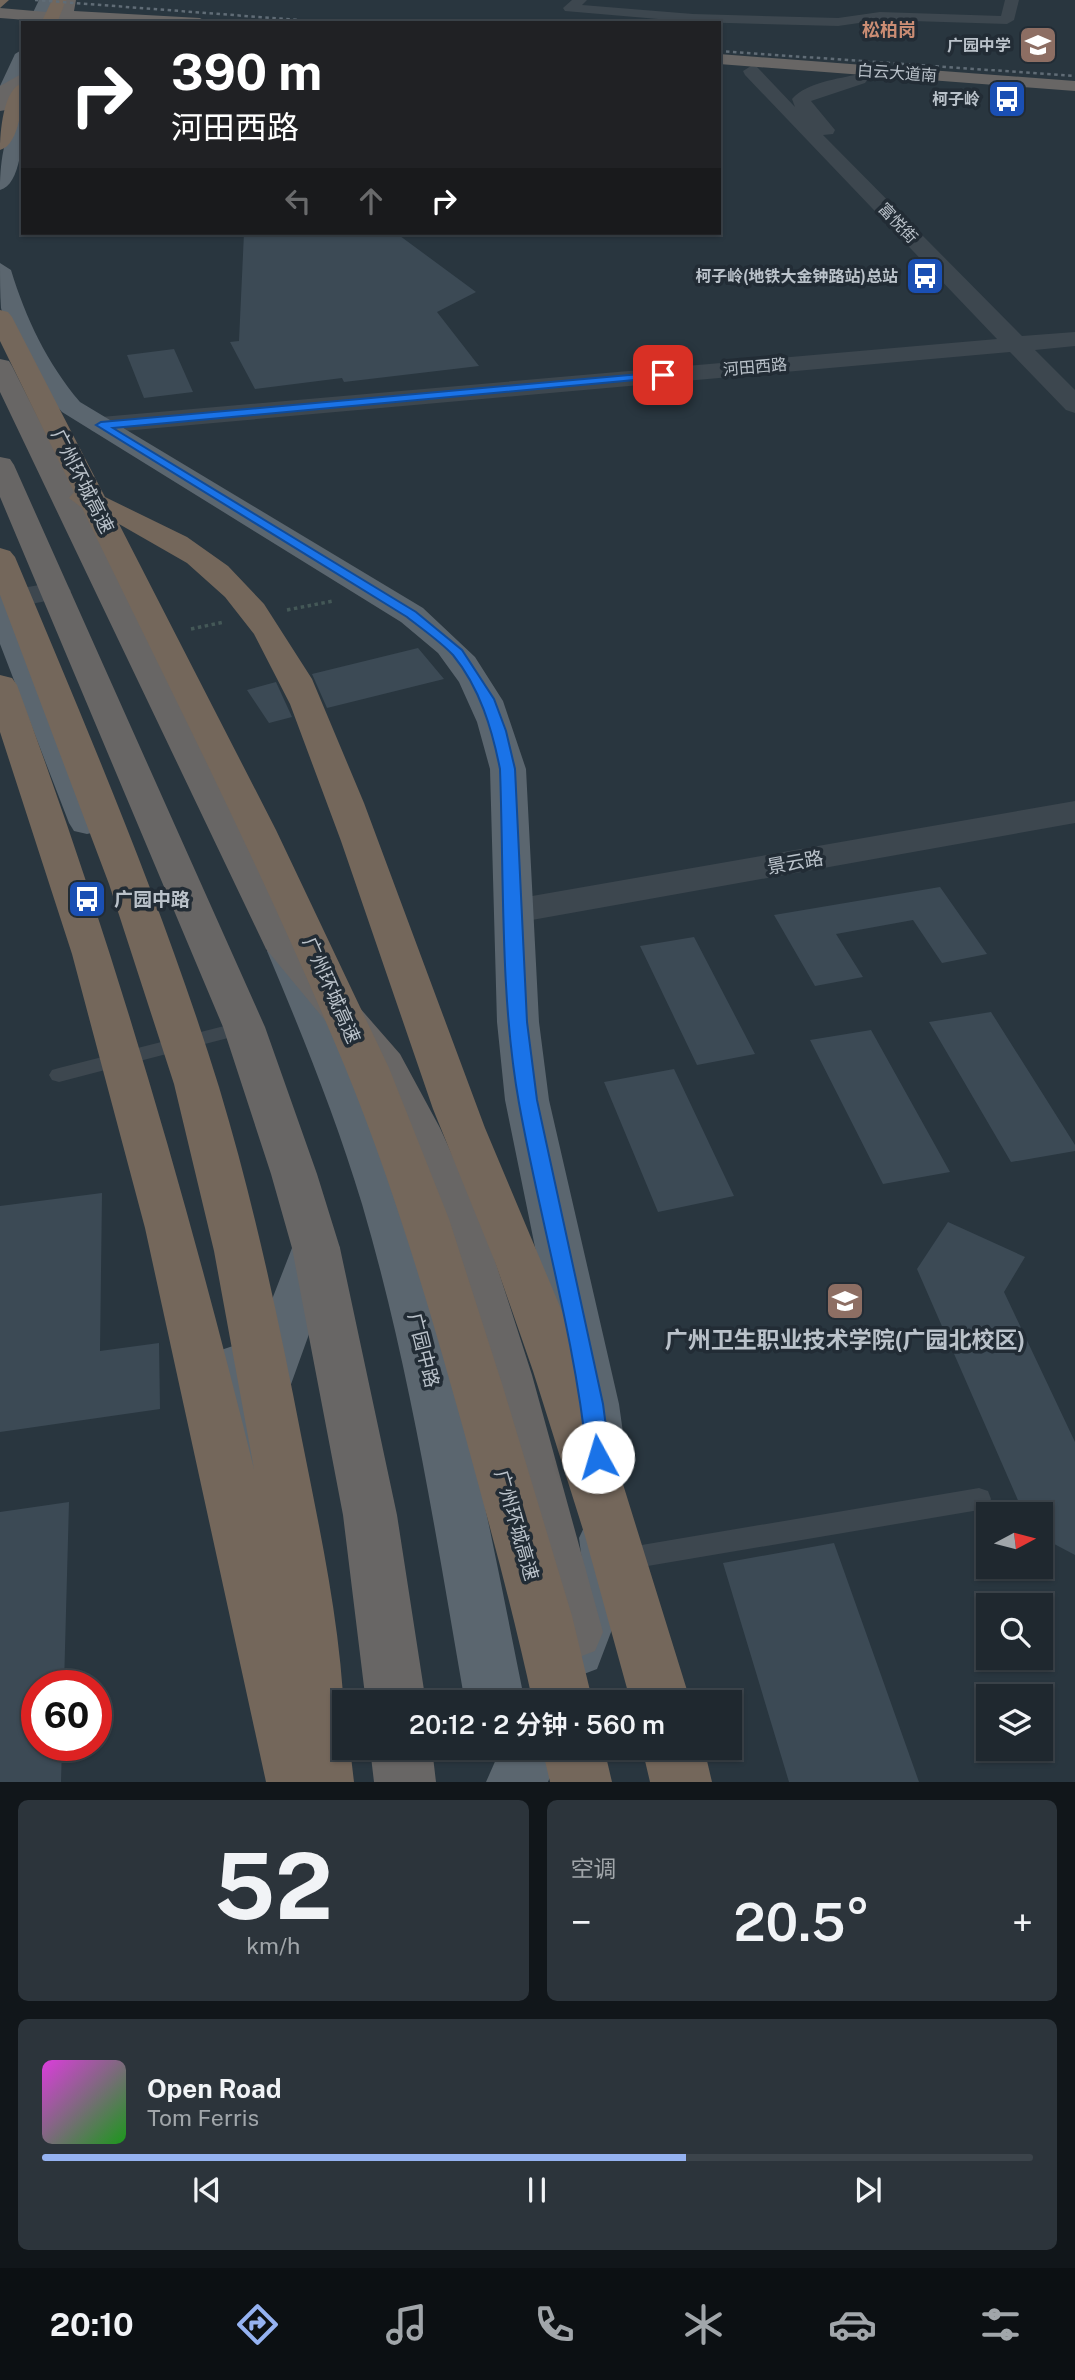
<!DOCTYPE html>
<html lang="zh">
<meta charset="utf-8">
<style>
body{margin:0;font-family:"Public Sans","Noto Sans SC",sans-serif;background:#2c343b;color:#f1f3f6;height:100vh;display:flex;flex-direction:column;font-size:26px;white-space:nowrap}
*{box-sizing:border-box;margin:0}
p{font-size:23px;color:#a1a6aa}
.icon{flex:none;width:38px;height:38px;fill:none;stroke:currentColor;stroke-width:2;stroke-linecap:round;stroke-linejoin:round}
.map{position:relative;height:1782px;overflow:hidden}
.sheet{display:flex;flex-direction:column;gap:18px;padding:18px;background:#11161a;flex:1}
.sheet>*{flex:none}
.hud{position:absolute;left:21px;top:21px;width:700px;height:214px;border-radius:0px;box-shadow:0 2px 5px #0004,0 0 0 2px #3c444b;background:#202124;color:#fff;overflow:hidden}
.needle{width:46px;rotate:83deg}
.tools{position:absolute;left:976px;top:1502px;display:grid;gap:14px}
.tools a{display:grid;place-items:center;width:77px;height:77px;border-radius:0px;background:#1f282f;box-shadow:0 2px 5px #0004,0 0 0 2px #3c444b;font-size:35px}
.speed{position:absolute;left:21px;top:1670px;display:flex;gap:14px;font-size:35px;font-weight:700;text-align:center}
.speed>*{display:grid;place-content:center;width:91px;height:91px;border-radius:50%;background:#1f282f;box-shadow:0 2px 5px #0004,0 0 0 2px #3c444b;line-height:1}
.speed .limit{border:10px solid #d22;background:#fff;color:#111}
.pin{position:absolute;display:grid;place-items:center;width:60px;height:60px;color:#fff;margin:-30px;border-radius:14px;box-shadow:0 4px 10px #0006}
.me{position:absolute;width:77px;margin:-38px;rotate:354deg;stroke-linejoin:round;filter:drop-shadow(0 0 5px #0008)}
.turn{display:flex;align-items:center;gap:24px;height:147px;padding:0 35px;font-size:32px}
.turn .icon{width:91px;height:91px;stroke-width:2.5}
.turn b{display:block;font-size:49px;line-height:60px}
.lanes{display:flex;align-items:center;height:66px;padding:0 35px;background:#0003;justify-content:center;gap:35px;direction:ltr}
.lanes .off{opacity:.35}
.big{font-size:52px;font-weight:600;line-height:1.1}
.sheet .tile{flex:1;display:flex;flex-direction:column;justify-content:center;gap:10px;min-width:0;padding:0 24px;border-radius:10px;background:#2c343b}
.sheet .dial{align-items:center;gap:0}
.dial b{font-size:91px;line-height:1}
.song{display:flex;align-items:center;gap:21px}
.cover{width:84px;height:84px;border-radius:10px;background:linear-gradient(135deg,hsl(300 70% 55%),hsl(120 70% 35%))}
.played{height:7px;border-radius:4px;background:linear-gradient(90deg,#95b2f1 65%,#3c444b 65%)}
.keys{display:flex;justify-content:space-around;direction:ltr}
.heat{display:flex;justify-content:space-between;align-items:center;font-size:38px;direction:ltr}
.sheet .tiles{flex:1;display:grid;gap:18px;grid-template-columns:1fr 1fr}
.tile:last-child{grid-column:span 2}
.trip{position:absolute;left:332px;top:1690px;width:410px;height:70px;border-radius:0px;background:#1f282f;box-shadow:0 2px 5px #0004,0 0 0 2px #3c444b;font-weight:600;line-height:70px;text-align:center}
.tabs{display:flex;height:112px;justify-content:space-around;align-items:center;background:#0c1013;color:#a1a6aa}
.tabs .icon{width:49px;height:49px}
.tabs .on{color:#95b2f1}
.tabs b{font-size:32px;color:#f1f3f6}
.map>svg:first-child{display:block}
.building{fill:#3c4a55}
.lines{fill:none;stroke-linecap:round;stroke-linejoin:round}
.path{stroke:#445857;stroke-width:3.5;stroke-dasharray:3.5 3.5;stroke-linecap:butt}
.service{fill:#3d474f;fill-rule:evenodd}
.minor{fill:#3d474f;fill-rule:evenodd}
.tertiary{fill:#3d474f;fill-rule:evenodd}
.primary{fill:#5b666f;fill-rule:evenodd}
.trunk{fill:#686665;fill-rule:evenodd}
.motorway{fill:#74675b;fill-rule:evenodd}
.rail{stroke:#606c76;stroke-width:2.5;stroke-dasharray:3.5 3.5;stroke-linecap:butt}
.route{fill:#1a73e8;stroke:#114b97;stroke-width:2}
.labels{text-anchor:middle;dominant-baseline:central;stroke-width:7;stroke-linejoin:round;paint-order:stroke}
.far-poi-label{font-size:16px;font-weight:bold;fill:#bac2ca;stroke:#222c35;text-anchor:end}
.far-street-label{font-size:16px;fill:#bac2ca;stroke:#222c35}
.far-neighbourhood-label{font-size:18px;font-weight:bold;fill:#cb8d74;stroke:#222c35}
.street-label{font-size:19px;fill:#bac2ca;stroke:#222c35}
.poi-label{font-size:19px;font-weight:bold;fill:#bac2ca;stroke:#222c35;text-anchor:start}
.near-poi-label{font-size:23px;font-weight:bold;fill:#bac2ca;stroke:#222c35}
</style>
<div class="map">
<svg width="1075" height="1782" viewBox="0 0 1075 1782">
<rect width="100%" height="100%" fill="#29363f"/>
<path class="building" d="M244 233H396L476 292 437 312 479 366 344 382 342 378 255 389 230 342 239 341Z
M174 349 193 392 144 398 127 355Z
M418 648 444 679 327 708 312 674Z
M276 682 292 717 269 723 247 690Z
M940 887 987 954 942 963 913 920 836 934 863 977 815 986 774 915Z
M694 937 755 1054 697 1065 640 946Z
M991 1012 1075 1145V1151L1011 1162 929 1022Z
M871 1030 950 1172 883 1184 810 1040Z
M674 1069 734 1196 658 1212 604 1082Z
M102 1193 100 1351 159 1343 160 1409 0 1432V1206Z
M948 1222 1025 1257 1004 1292 1075 1442V1555L1041 1537V1514H1024L917 1269Z
M69 1502 64 1685H37V1745H62L61 1782H0V1512Z
M834 1543 919 1782H789L723 1563Z"/>
<g class="lines">
<path class="path" d="M287 610 333 601
M191 629 224 622"/>
<path class="service" d="M244 1021 251 1022 254 1027 251 1032 59 1082 52 1080 49 1075 52 1070 59 1068Z
M979 1488 988 1491 991 1499 988 1507 979 1510 624 1570 615 1567 611 1559 615 1551 624 1548Z"/>
<path class="minor" d="M572 0H587L582 5 693 14 838 18 880 12 1001 16 1005 0H1019L1014 20 1007 24 880 20 838 26 693 22 565 11 563 8Z"/>
<path class="tertiary" d="M751 66 757 67 795 107 792 99C807 82 838 79 859 74L865 75 868 79 865 83 811 101 835 130 833 134 823 135 1022 336 1075 332V346L1035 350 1075 390V413L1066 410 1010 352 101 433 92 431 88 425 92 419 101 417 997 339 745 75 743 71Z
M56 582 67 585 71 591 67 597 0 610V592Z
M1075 801V823L515 923 501 920 495 911 501 902 515 899Z"/>
<path class="primary" d="M39 0H53L44 23H28Z
M23 49C23 63 26 87 9 91L3 90 0 86 15 54Z
M23 119C23 137 21 185 0 190 0 172 2 124 23 119Z
M0 263 11 270C26 319 47 363 80 402L423 608 475 657 503 701 526 769 539 1022 549 1100 619 1404 624 1440 616 1456 597 1462 578 1456 570 1440 567 1404 505 1100 497 1022 490 769 477 722 459 682 438 653 401 622 62 412C37 383 10 346 1 308 0 294 0 277 0 263Z
M0 595 11 597 15 604 105 823 100 831 87 834 74 831 69 823 0 644Z
M287 938 301 942C326 981 342 1030 360 1073 442 1275 482 1489 525 1703H465C436 1536 410 1367 362 1204 336 1118 302 1034 267 951L273 942Z
M316 1230 333 1235 340 1248 290 1387 282 1402 269 1407 286 1507 278 1524 259 1531 240 1524 232 1507 210 1366 218 1351 236 1345 252 1351 292 1248 299 1235Z
M607 1513 627 1521 635 1538 638 1561 597 1669 576 1677 555 1669 547 1650 582 1561 579 1538 587 1521Z
M501 1748H562L548 1782H486Z"/>
<path class="trunk" d="M62 0H76L74 11 200 18 208 23H66L0 18V8L58 13Z
M719 54 1075 81V91L719 64Z
M23 73V85L16 89 6 110 0 111V86Z
M0 359 9 361 12 366 303 943 400 1054 440 1128 483 1223 532 1375 603 1632 595 1651 574 1659 553 1651 545 1632 480 1375 435 1223 396 1128 367 1071 266 949 0 392Z
M0 457 10 459 14 465 265 1027 317 1174 340 1248 397 1515 426 1703H366L343 1515 292 1248 271 1174 223 1027 0 497Z
M370 1748H432L436 1782H374Z"/>
<path class="motorway" d="M0 0H9L0 8Z
M52 0H66L57 23H41Z
M23 83C23 100 20 145 0 150 0 133 3 88 23 83Z
M0 310 8 312 12 317 105 497 187 537 228 566 264 604 312 679 364 803 485 1128 564 1316 622 1481 691 1703H631L585 1536 533 1371 495 1262 433 1109 341 841 290 704 254 634 225 597 187 563 119 524 276 830 389 1068 449 1219 503 1387 572 1616 593 1703H533C513 1610 488 1520 463 1428 429 1306 393 1184 345 1067 266 877 172 693 82 508L69 498 74 492 0 341Z
M0 548 10 551 15 557C88 731 163 906 219 1087 254 1203 279 1321 302 1440 322 1541 345 1645 345 1748H350L354 1782H266L145 1228 72 954 0 732V675L12 678 17 685C113 943 188 1202 254 1469L214 1251 174 1084 109 884 0 595Z
M542 1748H604L612 1782H550Z
M642 1748H704L712 1782H650Z"/>
<path class="rail" d="M35 0 338 23
M719 51 1075 76"/>
</g>
<path class="route" d="M663 372 668 375 667 377 113 428 416 612 462 650 494 699 506 731 515 769 527 1022 537 1100 603 1404 610 1457 606 1463 598 1466 591 1463 587 1457C575 1337 540 1221 519 1103 500 998 504 876 500 769 492 729 480 688 453 655 440 641 422 629 407 617L96 425 101 422Z"/>
<defs>
<symbol id="school-square" viewBox="-11 -11 22 22"><rect x="-9" y="-9" width="18" height="18" rx="4" fill="#8d6e63" stroke="#222c35"/><path d="M0-5L7-2L0 1L-7-2ZM-4 1L0 2.5L4 1V4Q0 6-4 4Z" fill="#fff"/></symbol>
<symbol id="bus-square" viewBox="-11 -11 22 22"><rect x="-9" y="-9" width="18" height="18" rx="4" fill="#1a4fb4" stroke="#222c35"/><path d="M-5-6H5V4H4V6H2V4H-2V6H-4V4H-5ZM-3.5-4V0h7V-4ZM-3.5 1.2v1.5H-2V1.2ZM2 1.2v1.5H3.5V1.2Z" fill="#fff"/></symbol>
<symbol id="university-square" viewBox="-11 -11 22 22"><rect x="-9" y="-9" width="18" height="18" rx="4" fill="#8d6e63" stroke="#222c35"/><path d="M0-5L7-2L0 1L-7-2ZM-4 1L0 2.5L4 1V4Q0 6-4 4Z" fill="#fff"/></symbol>
</defs>
<g fill-rule="evenodd">
<use href="#school-square" x="1016" y="23" width="44" height="44"/>
<use href="#bus-square" x="985" y="77" width="44" height="44"/>
<use href="#bus-square" x="903" y="254" width="44" height="44"/>
<use href="#bus-square" x="65" y="877" width="44" height="44"/>
<use href="#university-square" x="823" y="1279" width="44" height="44"/>
</g>
<g class="labels">
<g class="far-poi-label">
<text x="1011" y="45">广园中学</text>
<text x="980" y="99">柯子岭</text>
<text x="898" y="276">柯子岭(地铁大金钟路站)总站</text>
</g>
<g class="far-street-label">
<text transform="translate(897 73) rotate(4)">白云大道南</text>
<text transform="translate(898 223) rotate(47)">富悦街</text>
<text transform="translate(755 367) rotate(-5)">河田西路</text>
</g>
<g class="far-neighbourhood-label">
<text x="889" y="29">松柏岗</text>
</g>
<g class="street-label">
<text transform="translate(83 481) rotate(63)">广州环城高速</text>
<text transform="translate(795 862) rotate(-10)">景云路</text>
<text transform="translate(332 990) rotate(66)">广州环城高速</text>
<text transform="translate(424 1350) rotate(76)">广园中路</text>
<text transform="translate(517 1525) rotate(74)">广州环城高速</text>
</g>
<g class="poi-label">
<text x="114" y="899">广园中路</text>
</g>
<g class="near-poi-label">
<text x="845" y="1339">广州卫生职业技术学院(广园北校区)</text>
</g>
</g>
</svg>
<div class="tools">
<a><svg class="needle" viewBox="-14 -14 28 28"><path d="M0-13l5 13h-10z" fill="#e53935"/><path d="M0 13l5-13h-10z" fill="#a1a6aa"/></svg></a>
<a><svg class="icon" aria-label="search" viewBox="0 0 24 24"><circle cx="10" cy="10" r="6"/><path d="M15 15l6 6"/></svg></a>
<a><svg class="icon" aria-label="layers" viewBox="0 0 24 24"><path d="M12 4l9 5-9 5-9-5zM3 14l9 5 9-5"/></svg></a>
</div>
<div class="speed"><div class="limit">60</div></div>
<div class="pin" style="left:663px;top:375px;background:#d93025"><svg class="icon" aria-label="arrive" viewBox="0 0 24 24"><path d="M6 21V4h12l-3 4 3 4H6"/></svg></div>
<svg class="me" style="left:598px;top:1457px" viewBox="-20 -20 40 40"><circle r="19" fill="#fff"/><path d="M0-13L10 11 0 6-10 11z" fill="#1a73e8"/></svg>
<div class="trip">20:12 · 2 分钟 · 560 m</div>
<div class="hud">
<div class="turn"><svg class="icon" aria-label="right" viewBox="0 0 24 24"><path d="M7 20v-9h11M14 6l5 5-5 5"/></svg><div><b>390 m</b>河田西路</div></div>
<div class="lanes"><svg class="icon off" aria-label="left" viewBox="0 0 24 24"><path d="M17 20v-9H6M10 6l-5 5 5 5"/></svg><svg class="icon off" aria-label="ahead" viewBox="0 0 24 24"><path d="M12 20V5M6 11l6-6 6 6"/></svg><svg class="icon" aria-label="right" viewBox="0 0 24 24"><path d="M7 20v-9h11M14 6l5 5-5 5"/></svg></div>
</div>
</div>
<section class="sheet">
<div class="tiles">
<div class="tile dial"><b>52</b><p>km/h</p></div>
<div class="tile"><p>空调</p>
<div class="heat"><a>−</a><b class="big">20.5°</b><a>+</a></div>
</div>
<div class="tile">
<div class="song"><i class="cover"></i><div><b>Open Road</b><p>Tom Ferris</p></div></div>
<div class="played"></div>
<div class="keys"><svg class="icon" aria-label="previous" viewBox="0 0 24 24"><path d="M18 5L8 12l10 7zM5 5v14"/></svg><svg class="icon" aria-label="pause" viewBox="0 0 24 24"><path d="M8 5v14M16 5v14"/></svg><svg class="icon" aria-label="next" viewBox="0 0 24 24"><path d="M6 5l10 7-10 7zM19 5v14"/></svg></div>
</div>
</div>
</section>
<nav class="tabs">
<b>20:10</b>
<svg class="icon on" aria-label="directions" viewBox="0 0 24 24"><path d="M12 3l9 9-9 9-9-9zM9 14v-3h6M13 9l2 2-2 2"/></svg>
<svg class="icon" aria-label="music" viewBox="0 0 24 24"><path d="M9 18V5l10-2v13"/><circle cx="6" cy="18" r="3"/><circle cx="16" cy="16" r="3"/></svg>
<svg class="icon" aria-label="phone" viewBox="0 0 24 24"><path d="M5 4h4l2 5-3 2q2 4 5 5l2-3 5 2v4C11 20 4 13 5 4z"/></svg>
<svg class="icon" aria-label="climate" viewBox="0 0 24 24"><path d="M12 3v18M4 7l16 10M4 17L20 7"/></svg>
<svg class="icon" aria-label="car" viewBox="0 0 24 24"><path d="M5 17H2v-5l4-1 3-4h7l3 4 3 1v5h-3M9 17h6M6 11h13"/><circle cx="7" cy="17" r="2"/><circle cx="17" cy="17" r="2"/></svg>
<svg class="icon" aria-label="filters" viewBox="0 0 24 24"><path d="M4 7h16M4 17h16"/><circle cx="9" cy="7" r="2"/><circle cx="15" cy="17" r="2"/></svg>
</nav>
